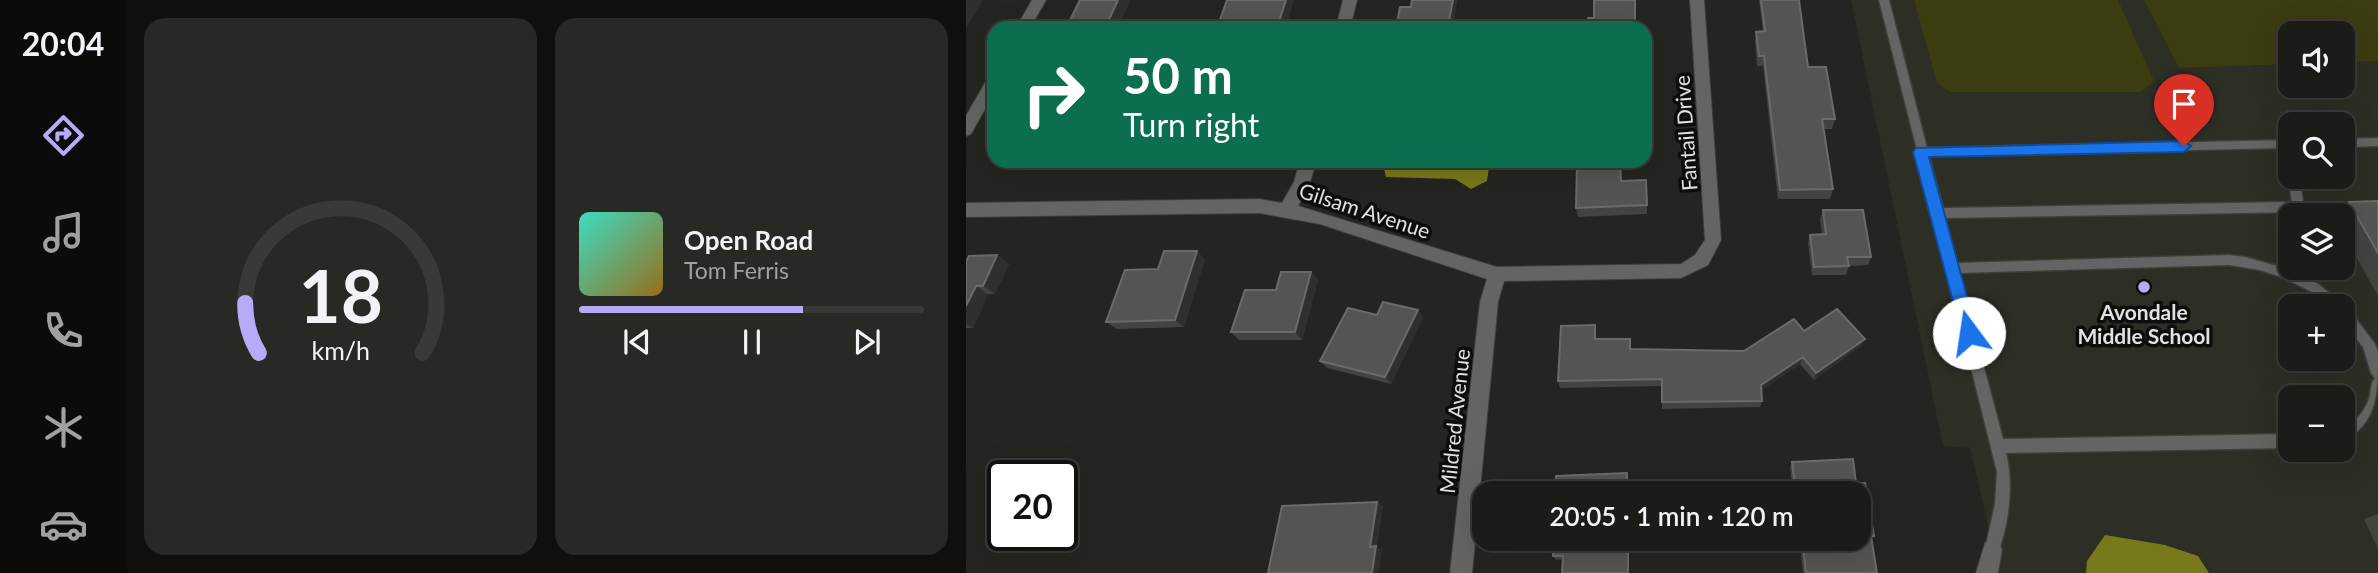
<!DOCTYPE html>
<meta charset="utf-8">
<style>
body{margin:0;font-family:Lato,sans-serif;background:#282825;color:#f1f3f6;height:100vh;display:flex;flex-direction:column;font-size:26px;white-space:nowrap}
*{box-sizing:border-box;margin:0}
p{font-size:23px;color:#a0a1a2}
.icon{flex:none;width:38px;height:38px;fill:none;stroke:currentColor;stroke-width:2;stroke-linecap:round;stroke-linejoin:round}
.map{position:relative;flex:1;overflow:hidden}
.details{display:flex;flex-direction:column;gap:18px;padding:18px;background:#0f0f0d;width:840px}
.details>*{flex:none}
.guide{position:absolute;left:21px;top:21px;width:665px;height:147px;border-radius:21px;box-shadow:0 7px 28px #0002,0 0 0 2px #393937;background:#0b6e4f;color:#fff;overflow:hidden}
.fabs{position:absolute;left:1312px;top:21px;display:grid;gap:14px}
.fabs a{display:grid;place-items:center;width:77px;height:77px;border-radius:14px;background:#1b1b18;box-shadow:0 7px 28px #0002,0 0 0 2px #393937;font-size:35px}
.speed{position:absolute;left:21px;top:460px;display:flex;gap:14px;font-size:35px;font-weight:700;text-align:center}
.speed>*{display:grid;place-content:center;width:91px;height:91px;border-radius:50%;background:#1b1b18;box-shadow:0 7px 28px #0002,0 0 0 2px #393937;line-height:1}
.speed .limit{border:4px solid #111;border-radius:10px;background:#fff;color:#111}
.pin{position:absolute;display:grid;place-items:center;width:60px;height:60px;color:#fff;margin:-72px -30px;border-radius:50% 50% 50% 0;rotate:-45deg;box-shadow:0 0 7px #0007}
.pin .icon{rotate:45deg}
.me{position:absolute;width:77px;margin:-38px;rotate:346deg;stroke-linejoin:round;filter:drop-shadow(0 0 5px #0008)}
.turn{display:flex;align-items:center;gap:24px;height:147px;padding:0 21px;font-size:32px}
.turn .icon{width:91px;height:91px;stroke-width:2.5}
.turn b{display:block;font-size:49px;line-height:60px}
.details .widget{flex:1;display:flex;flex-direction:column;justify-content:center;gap:10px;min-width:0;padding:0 24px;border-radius:21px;background:#282825}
.details .dial{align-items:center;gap:0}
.dial svg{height:182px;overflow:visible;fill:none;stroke:#393937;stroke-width:7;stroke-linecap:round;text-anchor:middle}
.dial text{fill:#f1f3f6;stroke:none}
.song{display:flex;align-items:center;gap:21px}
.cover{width:84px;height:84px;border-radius:10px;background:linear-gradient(135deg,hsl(170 70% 55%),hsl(40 70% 35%))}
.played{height:7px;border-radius:4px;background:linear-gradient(90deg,#b7abf7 65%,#393937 65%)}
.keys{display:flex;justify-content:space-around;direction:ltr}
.details .tiles{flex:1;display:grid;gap:18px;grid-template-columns:repeat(2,1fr)}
.trip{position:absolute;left:506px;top:481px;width:399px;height:70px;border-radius:21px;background:#1b1b18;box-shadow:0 7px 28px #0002,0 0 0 2px #393937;font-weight:600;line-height:70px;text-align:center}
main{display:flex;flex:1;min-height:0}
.menu{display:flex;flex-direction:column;width:126px;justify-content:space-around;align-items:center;background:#0b0b0a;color:#a0a1a2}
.menu .icon{width:49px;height:49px}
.menu .selected{color:#b7abf7}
.menu b{font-size:32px;color:#f1f3f6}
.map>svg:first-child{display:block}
.built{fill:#2d2e24;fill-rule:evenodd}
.green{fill:#3b3c10}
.water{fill:#77791a}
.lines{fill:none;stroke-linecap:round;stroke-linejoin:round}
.service-casing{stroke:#3e3f3b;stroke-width:3}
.minor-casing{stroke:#3e3f3b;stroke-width:2}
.service{fill:#646462;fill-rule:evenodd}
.minor{fill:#646462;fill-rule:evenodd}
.wall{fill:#434440}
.shaded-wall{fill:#2f302c}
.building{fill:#545551;stroke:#6a6b67;stroke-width:2}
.route{fill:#1a73e8;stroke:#114b97;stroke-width:2}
.poi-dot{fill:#b7abf7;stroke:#0d0d0b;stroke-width:2.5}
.labels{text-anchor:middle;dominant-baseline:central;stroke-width:7;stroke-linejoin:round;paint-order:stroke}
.street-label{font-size:21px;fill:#e1e2df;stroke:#0d0d0b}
.poi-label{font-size:21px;font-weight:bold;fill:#e1e2df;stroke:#0d0d0b}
</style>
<main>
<nav class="menu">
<b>20:04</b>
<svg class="icon selected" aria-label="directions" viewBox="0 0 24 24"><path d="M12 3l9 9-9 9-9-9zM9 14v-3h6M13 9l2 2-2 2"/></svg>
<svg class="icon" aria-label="music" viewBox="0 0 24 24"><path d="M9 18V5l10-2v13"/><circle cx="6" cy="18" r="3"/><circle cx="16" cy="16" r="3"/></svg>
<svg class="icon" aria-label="phone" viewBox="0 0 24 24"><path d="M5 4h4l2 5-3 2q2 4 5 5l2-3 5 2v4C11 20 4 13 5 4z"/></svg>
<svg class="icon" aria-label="climate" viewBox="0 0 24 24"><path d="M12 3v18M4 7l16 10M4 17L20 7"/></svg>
<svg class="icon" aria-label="car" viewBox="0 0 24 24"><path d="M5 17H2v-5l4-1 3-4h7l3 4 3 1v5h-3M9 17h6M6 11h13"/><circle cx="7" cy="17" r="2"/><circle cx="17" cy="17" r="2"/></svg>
</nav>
<section class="details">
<div class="tiles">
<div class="widget dial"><svg viewBox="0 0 100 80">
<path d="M14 69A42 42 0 1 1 86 69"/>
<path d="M14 69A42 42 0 0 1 8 47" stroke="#b7abf7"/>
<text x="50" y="56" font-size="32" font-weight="700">18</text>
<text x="50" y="72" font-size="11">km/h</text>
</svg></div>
<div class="widget">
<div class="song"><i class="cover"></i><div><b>Open Road</b><p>Tom Ferris</p></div></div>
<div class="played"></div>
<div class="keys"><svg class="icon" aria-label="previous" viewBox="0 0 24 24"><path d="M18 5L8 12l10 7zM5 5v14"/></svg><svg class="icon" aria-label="pause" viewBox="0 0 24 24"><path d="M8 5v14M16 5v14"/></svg><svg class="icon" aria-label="next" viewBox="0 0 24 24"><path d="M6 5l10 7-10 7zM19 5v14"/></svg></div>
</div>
</div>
</section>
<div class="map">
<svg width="1412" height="573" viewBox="0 0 1412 573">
<rect width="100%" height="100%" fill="#242420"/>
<path class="built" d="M885 0H1412V573H1033L1004 448 977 446ZM1325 33H1377V86H1325ZM1325 124H1377V177H1325ZM1325 215H1377V268H1325ZM1325 306H1377V359H1325ZM1325 397H1377V450H1325Z"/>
<path class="green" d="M948 0H1152L1188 81 1175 92H984L971 83Z
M1178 0H1412V61L1377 62V33H1325V64L1213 68Z"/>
<path class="water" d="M416 161H524L521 181 505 189 489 179 420 177Z
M1139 535 1199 545 1232 556 1243 573H1120L1121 561Z"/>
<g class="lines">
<defs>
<path id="service" d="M913 0H923L961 148 1325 140V158L1321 157 1318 148 963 156 977 208 1326 202 1322 177 1325 174V177H1333L1338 207 1332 212 979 218 991 263 1263 255 1279 257 1326 270 1352 284 1381 307 1409 344 1412 352C1412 393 1412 423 1377 441V428C1391 420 1400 411 1404 395 1405 388 1405 383 1409 378L1405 373 1397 347 1377 321V306H1363L1344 291 1318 278 1294 270 1263 265 993 273 1037 439 1325 434V448L1040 453C1048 484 1043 525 1031 555L1026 557 1021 555 1019 550 1029 504 1031 472 952 155 949 152 951 150Z
M1412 138V146L1377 147V139Z"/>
<path id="minor" d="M66 0H80L64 28H50Z
M377 0H391L384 28H370Z
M724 0H738L755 240 742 265 715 278 538 281 532 302 506 573H484L514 302 521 279 354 224 293 213 0 217V203L293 199 316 203 328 182 334 161H350L344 183 332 206 531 267 715 264 729 255 739 240Z
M28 75V93L5 134 0 136V116L23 76Z
M1026 540 1033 543 1036 550 1032 573H1010L1019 543Z"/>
</defs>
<use href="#service" class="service-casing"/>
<use href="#minor" class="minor-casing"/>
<use href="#service" class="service"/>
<use href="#minor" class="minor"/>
</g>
<path class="wall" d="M491 0 487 28H430L445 7Z
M793 0H833L842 67 869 119 866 129H857L867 189 864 199H812L797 66H791L789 42 790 32 797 31Z
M614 161H655V181L680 180 681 214 612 217 610 208Z
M1412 201V296L1377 233V215L1367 214 1383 202Z
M857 210 905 257 902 265 883 266 880 275H846L842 243 844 235 856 234 854 219Z
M31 255 43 264 29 294H22L7 328H0V262Z
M239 259 218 327 151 329 140 322 192 269Z
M345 272 352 280 336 340H273L265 332 310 290Z
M452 310 457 317 425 384 361 368 354 361 411 315Z
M629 325 630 339 664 349 778 351 838 331 895 346 848 380 834 364 795 390 796 401 794 407 696 409V386L594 388 592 381Z
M826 462 890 483 908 536 905 539 911 573H837L833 539H892V494H827L824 468Z
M1412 514V549L1398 519Z
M588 539H662L663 573H596L597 559 590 560 587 556Z"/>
<path class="shaded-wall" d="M0 0H17L0 28Z
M152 0H165L152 28H139Z
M320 0H328L320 28H311Z
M487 0H491L487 28H485L483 21Z
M231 251 239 259 218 327 209 320Z
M31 255 43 264 29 294 17 286Z
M345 272 352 280 336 340 329 332Z
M10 286 22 294 7 328 0 324V306Z
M452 310 457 317 425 384 419 377Z
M899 339 895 346 848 380 850 373Z
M837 357 834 364 793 392 795 385Z
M411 502 417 506 411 547 416 550 413 573H406L404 547Z"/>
<path class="building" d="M114 0H152L139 28H100Z
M261 0H320L311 28H251Z
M446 0H487L483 21 456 22 455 28H430L434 7H445Z
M628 0H669V28H622V18H628Z
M795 0H833L842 67H860L869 119H856L867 189 814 190 798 56H793L790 32 799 31Z
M614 161H654L655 181 680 180 681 205 610 208 611 163 614 162Z
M1412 201V253L1383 202Z
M857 210H897L905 257H881L883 266 848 267 844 235 860 234Z
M198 251H231L209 320 140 322 159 270 192 269Z
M31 255 17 286H10L0 306V262L3 256Z
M315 272H345L329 332H265L279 290H310Z
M417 302 452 310 419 377 354 361 382 308 411 315Z
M871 309 899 339 850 373 837 357 795 385 796 401 696 402V379L592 381 595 326 629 325V339H664V349L778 351 828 319 838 331Z
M887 459 890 483H899L908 536H905L911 573H840L836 539H892V494H830L826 462Z
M661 473V494H589L590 476Z
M411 502 404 547 410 546 406 573H302L316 506Z
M588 539H662V573H596L597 556H587Z"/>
<path class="route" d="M1218 141 1225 146 1218 152 963 157 1011 333 1008 339 1003 341 997 339 947 152 950 148Z"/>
<circle class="poi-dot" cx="1178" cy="287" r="7"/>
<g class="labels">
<g class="street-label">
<text transform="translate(719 133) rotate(-94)">Fantail Drive</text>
<text transform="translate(399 210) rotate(18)">Gilsam Avenue</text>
<text transform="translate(488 421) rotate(-84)">Mildred Avenue</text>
</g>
<g class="poi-label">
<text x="1178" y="311">Avondale<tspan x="1178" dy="24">Middle School</tspan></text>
</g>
</g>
</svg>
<div class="fabs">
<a><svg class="icon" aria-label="sound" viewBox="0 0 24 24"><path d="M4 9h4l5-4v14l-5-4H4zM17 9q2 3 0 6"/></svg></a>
<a><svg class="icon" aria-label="search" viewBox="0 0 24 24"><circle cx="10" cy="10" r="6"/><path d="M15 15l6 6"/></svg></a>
<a><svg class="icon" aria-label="layers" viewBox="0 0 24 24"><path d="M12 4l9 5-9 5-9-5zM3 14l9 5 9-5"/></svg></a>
<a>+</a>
<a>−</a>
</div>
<div class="speed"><div class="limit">20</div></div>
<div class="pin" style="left:1218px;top:146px;background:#d93025"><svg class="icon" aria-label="arrive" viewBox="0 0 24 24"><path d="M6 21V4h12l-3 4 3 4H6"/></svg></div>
<svg class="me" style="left:1003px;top:333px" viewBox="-20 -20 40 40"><circle r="19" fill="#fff"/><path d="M0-13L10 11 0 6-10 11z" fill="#1a73e8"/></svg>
<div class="trip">20:05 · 1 min · 120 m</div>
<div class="guide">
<div class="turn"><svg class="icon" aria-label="right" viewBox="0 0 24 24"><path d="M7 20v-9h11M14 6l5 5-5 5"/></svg><div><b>50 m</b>Turn right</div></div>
</div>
</div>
</main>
